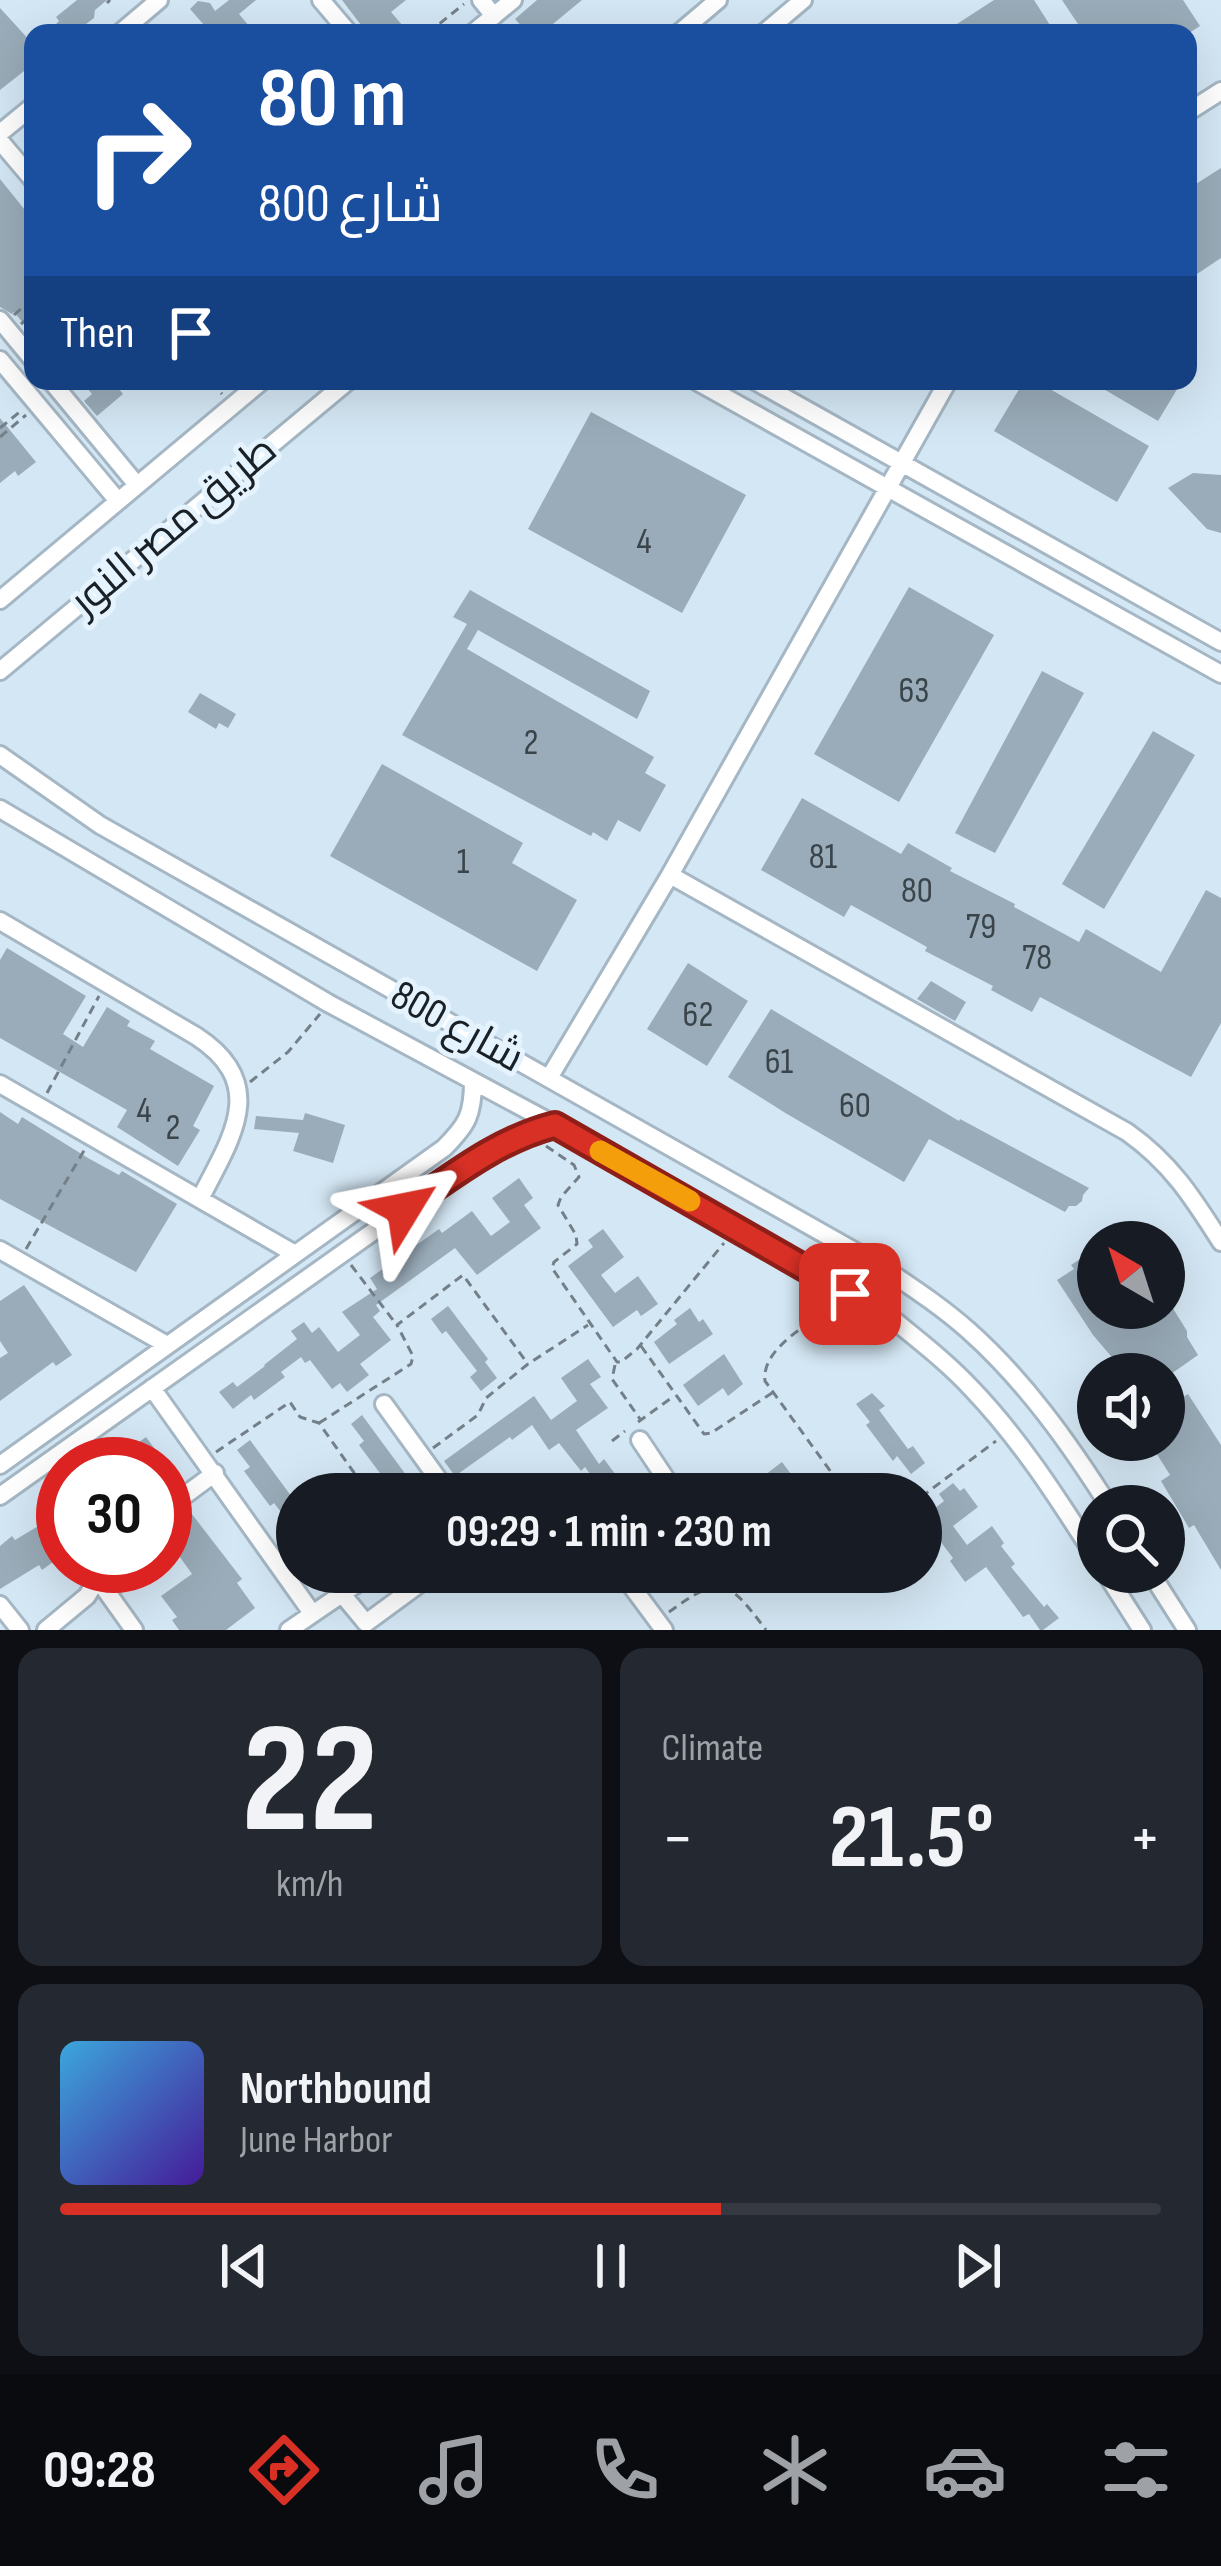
<!DOCTYPE html>
<meta charset="utf-8">
<style>
body{margin:0;font-family:"Sofia Sans Condensed",Cairo,sans-serif;background:#242831;color:#f1f3f6;height:100vh;display:flex;flex-direction:column;font-size:45px;white-space:nowrap}
*{box-sizing:border-box;margin:0}
p{font-size:39px;color:#9ea1a6}
.icon{flex:none;width:66px;height:66px;fill:none;stroke:currentColor;stroke-width:2;stroke-linecap:round;stroke-linejoin:round}
.map{position:relative;height:1630px;overflow:hidden}
.details{display:flex;flex-direction:column;gap:18px;padding:18px;background:#0d0f14;flex:1}
.details>*{flex:none}
.hud{position:absolute;left:24px;top:24px;width:1173px;height:366px;border-radius:24px;box-shadow:0 12px 48px #0002;background:#1a4fa0;color:#fff;overflow:hidden}
.needle{width:78px;rotate:321deg}
.fabs{position:absolute;left:1077px;top:1221px;display:grid;gap:24px}
.fabs a{display:grid;place-items:center;width:108px;height:108px;border-radius:50%;background:#171b24;box-shadow:0 12px 48px #0002;font-size:60px}
.speed{position:absolute;left:36px;top:1437px;display:flex;gap:24px;font-size:60px;font-weight:700;text-align:center}
.speed>*{display:grid;place-content:center;width:156px;height:156px;border-radius:50%;background:#171b24;box-shadow:0 12px 48px #0002;line-height:1}
.speed .limit{border:18px solid #d22;background:#fff;color:#111}
.pin{position:absolute;display:grid;place-items:center;width:102px;height:102px;color:#fff;margin:-51px;border-radius:24px;box-shadow:0 6px 18px #0006}
.me{position:absolute;width:132px;margin:-66px;rotate:55deg;stroke-linejoin:round;filter:drop-shadow(0 0 9px #0008)}
.turn{display:flex;align-items:center;gap:42px;height:252px;padding:0 36px;font-size:54px}
.turn .icon{width:156px;height:156px;stroke-width:2.5}
.turn b{display:block;font-size:84px;line-height:102px}
.then{display:flex;align-items:center;height:114px;padding:0 36px;background:#0003;gap:24px;font-size:45px}
.big{font-size:90px;font-weight:700;line-height:1.1}
.details .card{flex:1;display:flex;flex-direction:column;justify-content:center;gap:18px;min-width:0;padding:0 42px;border-radius:24px;background:#242831}
.details .dial{align-items:center;gap:0}
.dial b{font-size:156px;line-height:1}
.song{display:flex;align-items:center;gap:36px}
.cover{width:144px;height:144px;border-radius:18px;background:linear-gradient(135deg,hsl(200 70% 55%),hsl(260 70% 35%))}
.played{height:12px;border-radius:6px;background:linear-gradient(90deg,#d93025 60%,#363941 60%)}
.keys{display:flex;justify-content:space-around;direction:ltr}
.heat{display:flex;justify-content:space-between;align-items:center;font-size:66px;direction:ltr}
.details .tiles{flex:1;display:grid;gap:18px;grid-template-columns:1fr 1fr}
.card:last-child{grid-column:span 2}
.trip{position:absolute;left:276px;top:1473px;width:666px;height:120px;border-radius:60px;background:#171b24;box-shadow:0 12px 48px #0002;font-weight:700;line-height:120px;text-align:center}
.menu{display:flex;height:192px;justify-content:space-around;align-items:center;background:#090b0e;color:#9ea1a6}
.menu .icon{width:84px;height:84px}
.menu .current{color:#d93025}
.menu b{font-size:54px;color:#f1f3f6}
.map>svg:first-child{display:block}
.building{fill:#9aacb9}
.lines{fill:none;stroke-linecap:round;stroke-linejoin:round}
.minor-casing{stroke:#a5b7c4;stroke-width:22}
.path{stroke:#748089;stroke-width:3;stroke-dasharray:9 6;stroke-linecap:butt}
.minor{stroke:#fff;stroke-width:16}
.route-casing{stroke:#8d1f18;stroke-width:30}
.route{stroke:#d93025;stroke-width:21}
.slow{stroke:#f59e0b;stroke-width:21}
.labels{text-anchor:middle;dominant-baseline:central;stroke-width:10;stroke-linejoin:round;paint-order:stroke}
.number-label{font-size:36px;fill:#3a444b}
.street-label{font-size:42px;fill:#1a2126;stroke:#e4f3fe}
</style>
<div class="map">
<svg width="1221" height="1630" viewBox="0 0 1221 1630">
<rect width="100%" height="100%" fill="#d4e7f4"/>
<path class="building" d="M77 0H107L95 10 94 18 74 33H63L56 24 59 21 56 17Z
M229 0H256L239 14 255 33H194L204 25 190 9 198 1 210 3 215 11Z
M342 0H406L391 12 403 26 395 33H370L366 27 364 29Z
M537 0H582L542 33H528L515 19Z
M994 0H1034L1055 33H943Z
M1062 0H1183L1200 26 1189 33H1084Z
M0 8 33 44V64L0 90Z
M1221 168V258L1188 280V189Z
M0 179 33 220V335L14 312 12 314 0 307Z
M81 381H129L119 389 123 394 97 416 84 401 92 394Z
M1024 381H1036L1149 446 1117 502 994 431Z
M1090 381H1182L1158 421Z
M591 412 746 495 682 613 528 529Z
M0 418 36 462 18 476 15 471 0 483Z
M1193 473 1221 475V533L1207 529 1168 488Z
M909 587 994 635 899 802 814 754Z
M470 590 650 691 637 719 478 630 467 649 654 757 645 773 666 785 640 832 618 820 607 841 593 832 591 836 402 735 467 624 453 617Z
M1042 671 1084 693 995 853 955 833Z
M200 693 236 714 228 728 219 723 216 729 188 712Z
M1153 731 1195 755 1104 909 1062 884Z
M382 764 523 843 512 863 577 900 537 971 330 856Z
M802 798 901 854 908 843 952 868 950 871 1015 904 1014 907 1079 942 1086 929 1161 972 1206 890 1221 898V1023L1191 1077 1040 997 1032 1012 991 990 993 986 925 951 927 947 851 905 844 917 761 870Z
M7 948 86 996 63 1034 83 1047 107 1007 130 1021 127 1026 155 1041 150 1049 214 1086 193 1126 200 1130 178 1166 117 1127 127 1110 0 1038V960Z
M688 963 748 1001 707 1066 647 1029Z
M931 981 966 1002 955 1021 917 999Z
M771 1009 959 1121 960 1119 1089 1188 1083 1195 1082 1201 1076 1206H1069L1065 1212 929 1139 904 1182 787 1114 728 1077Z
M0 1112 18 1124 22 1117 88 1158 119 1175 122 1171 177 1204 136 1272 0 1199Z
M305 1113 345 1125 333 1163 293 1151 299 1133 254 1129 256 1116 303 1120Z
M519 1178 533 1198 524 1205 541 1228 477 1275 455 1248 376 1305 380 1311 373 1317 391 1340 360 1364 369 1375 347 1392 340 1383 332 1389 310 1360 305 1363 301 1357 281 1372 285 1377 254 1400 251 1395 233 1409 219 1392 233 1382 237 1387 265 1366 264 1365 297 1339 291 1331 304 1322 312 1333 319 1327 338 1352 360 1335 342 1312 377 1289 370 1278 439 1229 442 1233 472 1211 491 1236 510 1222 492 1198Z
M603 1229 624 1257 601 1275 615 1293 638 1276 658 1304 641 1316 637 1310 613 1327 568 1266 593 1247 588 1240Z
M1098 1247V1308H1164V1294L1187 1331V1337L1198 1355 1171 1374H1121L1116 1362 1093 1335 1057 1280 1074 1269 1071 1265Z
M24 1285 72 1355 56 1366 53 1362 0 1401V1358L8 1353 0 1341V1301Z
M448 1306 488 1359 485 1362 497 1378 481 1391 470 1377 477 1371 446 1331 442 1334 431 1319Z
M690 1308 699 1322 703 1319 713 1334 669 1364 654 1342 677 1324 674 1320Z
M724 1354 743 1384 728 1396 723 1388 698 1406 683 1385Z
M588 1359 601 1377 590 1384 608 1408 576 1430 599 1464 604 1459 630 1494H604L585 1467 581 1471 559 1443 549 1450 532 1425 512 1440 510 1437 455 1476 444 1461 534 1396 551 1420 577 1401 561 1378Z
M872 1393 885 1406 879 1410 908 1449 913 1446 925 1463 911 1474 897 1456 893 1461 866 1425 870 1422 856 1404Z
M1188 1394 1221 1445V1570L1194 1525 1189 1528 1161 1481 1170 1475 1148 1440H1164V1409Z
M362 1415 412 1483 401 1492 390 1477 385 1480 359 1445 364 1441 351 1424Z
M146 1437 166 1464H109Z
M250 1440 297 1504V1513L287 1520 274 1503 270 1506 244 1471 250 1467 237 1450Z
M782 1462 791 1474 781 1481 785 1487 774 1494H740Z
M953 1483 960 1491 964 1488 978 1507 953 1526 967 1545 992 1526 1004 1543 1001 1546 1015 1564 1011 1567 1044 1607 1047 1604 1059 1618 1043 1630H1040L1029 1614 1023 1617 986 1567 965 1582 950 1561 953 1558 937 1537 934 1540 921 1525V1519L944 1501 939 1494Z
M63 1502V1550L55 1555 57 1559 42 1570 39 1565 0 1589V1546L12 1536 15 1540 40 1525 36 1519Z
M188 1509 242 1579 237 1583 255 1608 226 1630H179L172 1620 177 1617 161 1596 192 1574 177 1553 165 1562V1523Z"/>
<g class="lines">
<defs>
<path id="minor" d="M321 0 349 33
M481 0 494 16
M120 33 159 0
M473 33 513 0
M679 33 718 0
M764 33 803 0
M1188 112 1221 91
M0 133 33 106
M0 141 33 180
M0 320 33 360
M0 360 118 501
M51 381 137 485
M696 381 1221 674
M755 381 1221 642
M0 600 262 381
M0 671 348 381
M0 755 100 825 879 1265C910 1286 941 1306 969 1331 1025 1381 1069 1443 1109 1506
M0 809 328 1003 555 1125 895 1321C922 1343 949 1364 972 1389 1021 1440 1060 1502 1098 1561
M670 875 1127 1132C1171 1163 1193 1198 1221 1242
M0 921 196 1036C270 1084 231 1138 200 1199
M549 1078 670 875 948 381
M0 1084 295 1254
M0 1250 167 1345
M152 1388 312 1613
M384 1404 449 1494
M640 1440 676 1494
M0 1465 444 1148C467 1125 473 1115 473 1081
M511 1494H527
M0 1496 487 1151 531 1131 555 1125
M165 1510 215 1473
M621 1572 664 1630
M1105 1572 1142 1630
M1150 1572 1187 1630
M97 1578 134 1630
M342 1594 366 1623 426 1579 430 1572
M0 1605 20 1630
M46 1630 87 1596 105 1566
M289 1630 374 1572"/>
</defs>
<use href="#minor" class="minor-casing"/>
<path class="path" d="M107 3 110 0
M428 33 464 4
M14 315 33 298
M21 324 33 314
M212 381 222 394
M0 428 22 410
M0 437 26 415
M250 1082 288 1052 320 1014
M47 1093 99 996
M546 1146 574 1165 579 1177 561 1197 558 1205 576 1235 577 1244 554 1262 552 1268 617 1362H621L637 1349 724 1243
M26 1249 85 1149
M351 1265 396 1324
M835 1305C811 1323 761 1348 765 1381L847 1494
M641 1346 704 1434 711 1433 772 1393
M615 1365 612 1379 640 1419
M638 1422 674 1396
M319 1423 411 1364 413 1356 397 1325 463 1275 528 1364
M612 1441 625 1431
M433 1448 478 1415 486 1398 528 1364 588 1325
M216 1452 290 1402 300 1417 319 1423 369 1494
M921 1497 996 1441
M280 1544 297 1533
M669 1612C721 1574 728 1579 766 1630"/>
<use href="#minor" class="minor"/>
</g>
<g class="lines">
<defs>
<path id="route" d="M404 1209C453 1176 497 1140 555 1125L850 1294"/>
</defs>
<use href="#route" class="route-casing"/>
<use href="#route" class="route"/>
<path class="slow" d="M600 1151 690 1201"/>
</g>
<g class="labels">
<g class="number-label">
<text x="644" y="542">4</text>
<text x="914" y="691">63</text>
<text x="531" y="743">2</text>
<text x="823" y="857">81</text>
<text x="463" y="862">1</text>
<text x="917" y="891">80</text>
<text x="981" y="927">79</text>
<text x="1037" y="958">78</text>
<text x="698" y="1015">62</text>
<text x="779" y="1062">61</text>
<text x="855" y="1106">60</text>
<text x="144" y="1111">4</text>
<text x="173" y="1128">2</text>
</g>
<g class="street-label">
<text transform="translate(174 526) rotate(-40)">طريق مصر النور</text>
<text transform="translate(457 1027) rotate(29)">شارع 800</text>
</g>
</g>
</svg>
<div class="fabs">
<a><svg class="needle" viewBox="-14 -14 28 28"><path d="M0-13l5 13h-10z" fill="#e53935"/><path d="M0 13l5-13h-10z" fill="#9ea1a6"/></svg></a>
<a><svg class="icon" aria-label="sound" viewBox="0 0 24 24"><path d="M4 9h4l5-4v14l-5-4H4zM17 9q2 3 0 6"/></svg></a>
<a><svg class="icon" aria-label="search" viewBox="0 0 24 24"><circle cx="10" cy="10" r="6"/><path d="M15 15l6 6"/></svg></a>
</div>
<div class="speed"><div class="limit">30</div></div>
<div class="pin" style="left:850px;top:1294px;background:#d93025"><svg class="icon" aria-label="arrive" viewBox="0 0 24 24"><path d="M6 21V4h12l-3 4 3 4H6"/></svg></div>
<svg class="me" style="left:404px;top:1209px" viewBox="-20 -20 40 40"><path d="M0-17L14 15 0 8-14 15z" fill="#d93025" stroke="#fff" stroke-width="4"/></svg>
<div class="trip">09:29 · 1 min · 230 m</div>
<div class="hud">
<div class="turn"><svg class="icon" aria-label="right" viewBox="0 0 24 24"><path d="M7 20v-9h11M14 6l5 5-5 5"/></svg><div><b>80 m</b>شارع 800</div></div>
<div class="then">Then<svg class="icon" aria-label="arrive" viewBox="0 0 24 24"><path d="M6 21V4h12l-3 4 3 4H6"/></svg></div>
</div>
</div>
<section class="details">
<div class="tiles">
<div class="card dial"><b>22</b><p>km/h</p></div>
<div class="card"><p>Climate</p>
<div class="heat"><a>−</a><b class="big">21.5°</b><a>+</a></div>
</div>
<div class="card">
<div class="song"><i class="cover"></i><div><b>Northbound</b><p>June Harbor</p></div></div>
<div class="played"></div>
<div class="keys"><svg class="icon" aria-label="previous" viewBox="0 0 24 24"><path d="M18 5L8 12l10 7zM5 5v14"/></svg><svg class="icon" aria-label="pause" viewBox="0 0 24 24"><path d="M8 5v14M16 5v14"/></svg><svg class="icon" aria-label="next" viewBox="0 0 24 24"><path d="M6 5l10 7-10 7zM19 5v14"/></svg></div>
</div>
</div>
</section>
<nav class="menu">
<b>09:28</b>
<svg class="icon current" aria-label="directions" viewBox="0 0 24 24"><path d="M12 3l9 9-9 9-9-9zM9 14v-3h6M13 9l2 2-2 2"/></svg>
<svg class="icon" aria-label="music" viewBox="0 0 24 24"><path d="M9 18V5l10-2v13"/><circle cx="6" cy="18" r="3"/><circle cx="16" cy="16" r="3"/></svg>
<svg class="icon" aria-label="phone" viewBox="0 0 24 24"><path d="M5 4h4l2 5-3 2q2 4 5 5l2-3 5 2v4C11 20 4 13 5 4z"/></svg>
<svg class="icon" aria-label="climate" viewBox="0 0 24 24"><path d="M12 3v18M4 7l16 10M4 17L20 7"/></svg>
<svg class="icon" aria-label="car" viewBox="0 0 24 24"><path d="M5 17H2v-5l4-1 3-4h7l3 4 3 1v5h-3M9 17h6M6 11h13"/><circle cx="7" cy="17" r="2"/><circle cx="17" cy="17" r="2"/></svg>
<svg class="icon" aria-label="filters" viewBox="0 0 24 24"><path d="M4 7h16M4 17h16"/><circle cx="9" cy="7" r="2"/><circle cx="15" cy="17" r="2"/></svg>
</nav>
